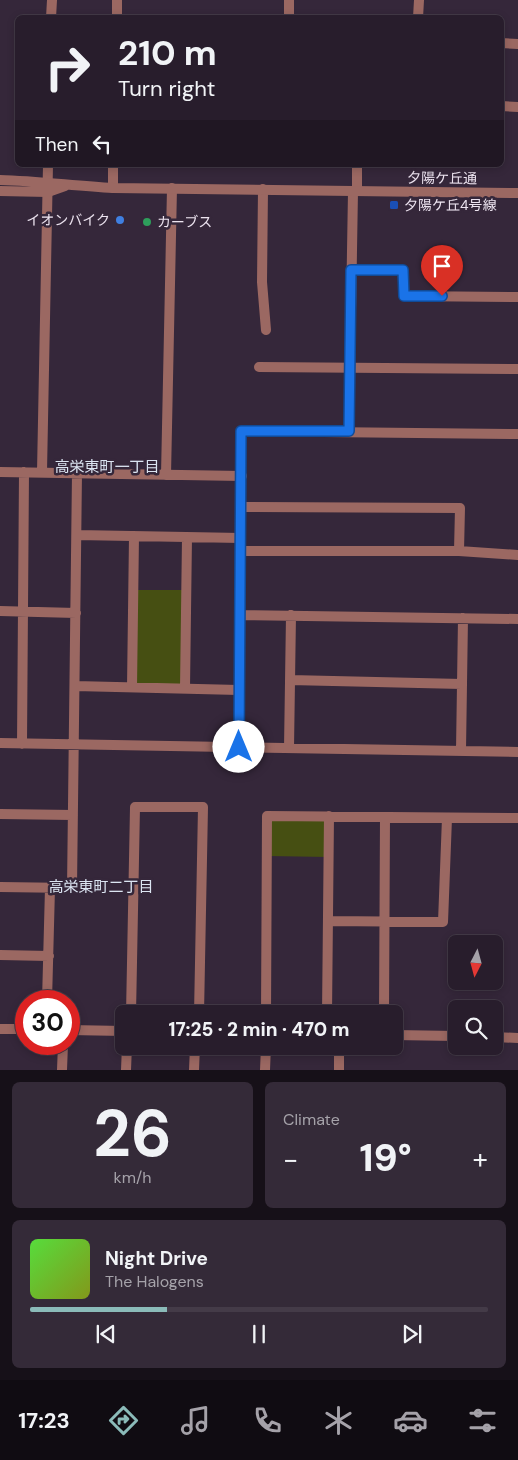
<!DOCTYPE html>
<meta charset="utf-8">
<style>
body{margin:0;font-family:"DM Sans","Noto Sans JP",sans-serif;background:#342a38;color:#f1f3f6;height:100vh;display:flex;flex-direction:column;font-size:19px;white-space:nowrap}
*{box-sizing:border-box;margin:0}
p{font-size:16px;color:#a5a2a9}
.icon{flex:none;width:28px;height:28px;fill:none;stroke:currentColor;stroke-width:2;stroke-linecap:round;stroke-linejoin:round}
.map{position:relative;height:1070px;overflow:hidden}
.sheet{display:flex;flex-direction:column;gap:12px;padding:12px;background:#161018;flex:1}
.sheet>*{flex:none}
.banner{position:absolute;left:15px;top:15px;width:489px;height:152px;border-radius:8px;box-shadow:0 2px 8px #0003,0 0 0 1px #443b48;background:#281d2c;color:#f1f3f6;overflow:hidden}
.needle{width:32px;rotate:186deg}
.tools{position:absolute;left:448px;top:935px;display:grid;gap:10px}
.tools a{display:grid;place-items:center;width:55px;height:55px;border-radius:8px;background:#281d2c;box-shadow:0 2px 8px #0003,0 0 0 1px #443b48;font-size:25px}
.speed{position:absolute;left:15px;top:990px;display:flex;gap:10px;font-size:25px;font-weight:700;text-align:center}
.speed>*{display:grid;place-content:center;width:65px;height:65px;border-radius:50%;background:#281d2c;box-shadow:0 2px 8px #0003,0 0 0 1px #443b48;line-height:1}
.speed .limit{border:8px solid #d22;background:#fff;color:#111}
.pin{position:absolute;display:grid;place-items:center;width:42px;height:42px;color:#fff;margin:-51px -21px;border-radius:50% 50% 50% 0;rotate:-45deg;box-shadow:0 0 5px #0007}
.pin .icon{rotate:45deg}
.me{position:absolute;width:55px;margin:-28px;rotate:0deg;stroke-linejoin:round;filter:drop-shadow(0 0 4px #0008)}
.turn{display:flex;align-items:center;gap:18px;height:105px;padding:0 20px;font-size:22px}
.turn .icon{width:65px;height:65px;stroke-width:2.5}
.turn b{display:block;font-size:35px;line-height:42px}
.then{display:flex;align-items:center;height:48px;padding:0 20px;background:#0003;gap:10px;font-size:19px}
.big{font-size:38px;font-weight:800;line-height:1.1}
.sheet .tile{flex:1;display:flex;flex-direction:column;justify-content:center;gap:8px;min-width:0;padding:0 18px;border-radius:8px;background:#342a38}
.sheet .dial{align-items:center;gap:0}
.dial b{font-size:65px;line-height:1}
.song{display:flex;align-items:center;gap:15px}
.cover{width:60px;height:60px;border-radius:8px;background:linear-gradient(135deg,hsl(110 70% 55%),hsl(70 70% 35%))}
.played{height:5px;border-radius:2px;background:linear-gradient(90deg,#8bbbb9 30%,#443b48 30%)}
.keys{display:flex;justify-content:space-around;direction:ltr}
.heat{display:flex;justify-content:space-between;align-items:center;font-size:28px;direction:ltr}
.sheet .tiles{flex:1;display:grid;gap:12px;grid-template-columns:1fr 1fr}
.tile:last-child{grid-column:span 2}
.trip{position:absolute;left:115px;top:1005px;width:288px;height:50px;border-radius:8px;background:#281d2c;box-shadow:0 2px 8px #0003,0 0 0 1px #443b48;font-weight:800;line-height:50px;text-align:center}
.tab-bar{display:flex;height:80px;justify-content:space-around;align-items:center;background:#100c12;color:#a5a2a9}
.tab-bar .icon{width:35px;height:35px}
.tab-bar .on{color:#8bbbb9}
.tab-bar b{font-size:22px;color:#f1f3f6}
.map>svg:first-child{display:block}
.green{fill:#464f12}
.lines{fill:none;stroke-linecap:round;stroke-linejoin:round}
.minor{stroke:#9b6862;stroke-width:10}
.tertiary{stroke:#9b6862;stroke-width:10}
.route-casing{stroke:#114b97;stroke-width:12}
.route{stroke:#1a73e8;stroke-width:9}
.transit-dot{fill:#1a4fb4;stroke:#35273a;stroke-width:2}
.shop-dot{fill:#3f7fe0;stroke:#35273a;stroke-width:2}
.leisure-dot{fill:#2e9e5b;stroke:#35273a;stroke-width:2}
.labels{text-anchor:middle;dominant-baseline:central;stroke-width:5;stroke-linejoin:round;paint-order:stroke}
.street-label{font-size:14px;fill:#ede4f0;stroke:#35273a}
.poi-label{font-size:14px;fill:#ede4f0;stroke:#35273a;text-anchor:start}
.neighbourhood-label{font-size:15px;fill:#dce5f2;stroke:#35273a}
</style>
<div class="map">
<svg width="518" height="1070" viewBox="0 0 518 1070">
<rect width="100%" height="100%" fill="#35273a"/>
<path class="green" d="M133 590H187L185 688 132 687Z
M267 816H329V857L267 856Z"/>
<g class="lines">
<path class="minor" d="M51 18 52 0
M117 18V0
M289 18V0
M418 18 419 0
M501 43 518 44
M501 106 518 107
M113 188V165
M263 189 262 282 266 330
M357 191V165
M351 270H403L404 296 518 297
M259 367 518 369
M349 431 353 191
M0 472 242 476
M42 472 48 165
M166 475 172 188
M242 507 460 508 459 551
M77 535 241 538
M242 551H459L518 555
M0 611 76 613
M241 615 518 619
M290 680 462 684
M75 686 239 690
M132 687 134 536
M185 688 187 537
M0 743 518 752
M22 744 24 472
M239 747 241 431 518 434
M289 748 291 615
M461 750 463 618
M0 814 73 815
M0 887 72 888 77 473
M328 921 443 922 447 818
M0 955 49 956
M47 1001 50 888
M131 1014 135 807H203L199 1014
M266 1014 267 816 518 818
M327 1014 329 816
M384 1014 385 817
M62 1070 63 1044
M126 1070 127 1046
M194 1070 195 1046
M265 1070 266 1046
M339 1070V1046"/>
<path class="tertiary" d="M0 180C38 181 75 186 113 188L518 193
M0 191 48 192 65 186
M0 1029H26
M69 1030 124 1031
M394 1035 456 1036
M494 1037 518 1038"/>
</g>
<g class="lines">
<defs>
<path id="route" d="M239 747 241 431H349L351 270H403L404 296H442"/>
</defs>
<use href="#route" class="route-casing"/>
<use href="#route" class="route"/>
</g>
<rect class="transit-dot" x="389" y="200" width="10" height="10" rx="2.5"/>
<circle class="shop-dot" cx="120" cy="220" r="5"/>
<circle class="leisure-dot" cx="147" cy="222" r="5"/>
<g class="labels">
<g class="street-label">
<text transform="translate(442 178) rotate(1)">夕陽ケ丘通</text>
</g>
<g class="poi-label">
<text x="404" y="205">夕陽ケ丘4号線</text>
<text x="110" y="220" text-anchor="end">イオンバイク</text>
<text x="157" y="222">カーブス</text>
</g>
<g class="neighbourhood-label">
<text x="107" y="467">高栄東町一丁目</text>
<text x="101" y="887">高栄東町二丁目</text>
</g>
</g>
</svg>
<div class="tools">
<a><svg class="needle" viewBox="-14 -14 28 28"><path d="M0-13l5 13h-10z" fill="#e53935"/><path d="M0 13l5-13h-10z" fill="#a5a2a9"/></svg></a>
<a><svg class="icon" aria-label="search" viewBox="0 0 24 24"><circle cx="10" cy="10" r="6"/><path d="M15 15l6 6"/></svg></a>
</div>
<div class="speed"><div class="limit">30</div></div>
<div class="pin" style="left:442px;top:296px;background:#d93025"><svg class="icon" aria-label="arrive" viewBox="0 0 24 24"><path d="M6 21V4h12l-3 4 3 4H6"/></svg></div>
<svg class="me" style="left:239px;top:747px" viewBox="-20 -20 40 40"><circle r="19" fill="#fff"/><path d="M0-13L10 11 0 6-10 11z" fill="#1a73e8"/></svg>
<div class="trip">17:25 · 2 min · 470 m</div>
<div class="banner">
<div class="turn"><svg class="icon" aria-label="right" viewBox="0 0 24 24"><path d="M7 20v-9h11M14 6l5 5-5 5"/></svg><div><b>210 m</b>Turn right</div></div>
<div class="then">Then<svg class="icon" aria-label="left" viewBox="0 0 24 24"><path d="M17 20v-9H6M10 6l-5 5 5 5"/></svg></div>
</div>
</div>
<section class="sheet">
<div class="tiles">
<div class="tile dial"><b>26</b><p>km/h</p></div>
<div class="tile"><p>Climate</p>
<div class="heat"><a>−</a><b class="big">19°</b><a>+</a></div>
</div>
<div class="tile">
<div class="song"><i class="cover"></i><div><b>Night Drive</b><p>The Halogens</p></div></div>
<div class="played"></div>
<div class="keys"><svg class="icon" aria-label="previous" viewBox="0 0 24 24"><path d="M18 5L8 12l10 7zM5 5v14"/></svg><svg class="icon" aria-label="pause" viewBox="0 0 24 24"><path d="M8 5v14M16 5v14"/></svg><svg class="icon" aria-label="next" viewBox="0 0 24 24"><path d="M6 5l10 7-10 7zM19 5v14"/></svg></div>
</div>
</div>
</section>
<nav class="tab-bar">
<b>17:23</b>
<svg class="icon on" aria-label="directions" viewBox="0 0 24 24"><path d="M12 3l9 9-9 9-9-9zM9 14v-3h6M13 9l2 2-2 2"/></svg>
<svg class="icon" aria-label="music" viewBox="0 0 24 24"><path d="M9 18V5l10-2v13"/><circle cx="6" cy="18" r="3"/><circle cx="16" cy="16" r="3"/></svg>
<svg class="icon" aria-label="phone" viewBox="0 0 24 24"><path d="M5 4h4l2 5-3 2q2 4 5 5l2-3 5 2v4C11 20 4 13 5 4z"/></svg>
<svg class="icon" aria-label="climate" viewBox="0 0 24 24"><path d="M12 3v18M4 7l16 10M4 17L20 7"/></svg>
<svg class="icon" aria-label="car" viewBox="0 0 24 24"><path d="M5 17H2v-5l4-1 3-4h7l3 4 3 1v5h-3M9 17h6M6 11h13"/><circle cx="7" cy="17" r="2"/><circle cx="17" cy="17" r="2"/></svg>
<svg class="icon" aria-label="filters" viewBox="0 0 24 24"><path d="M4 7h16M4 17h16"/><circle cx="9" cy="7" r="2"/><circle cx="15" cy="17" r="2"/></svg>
</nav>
